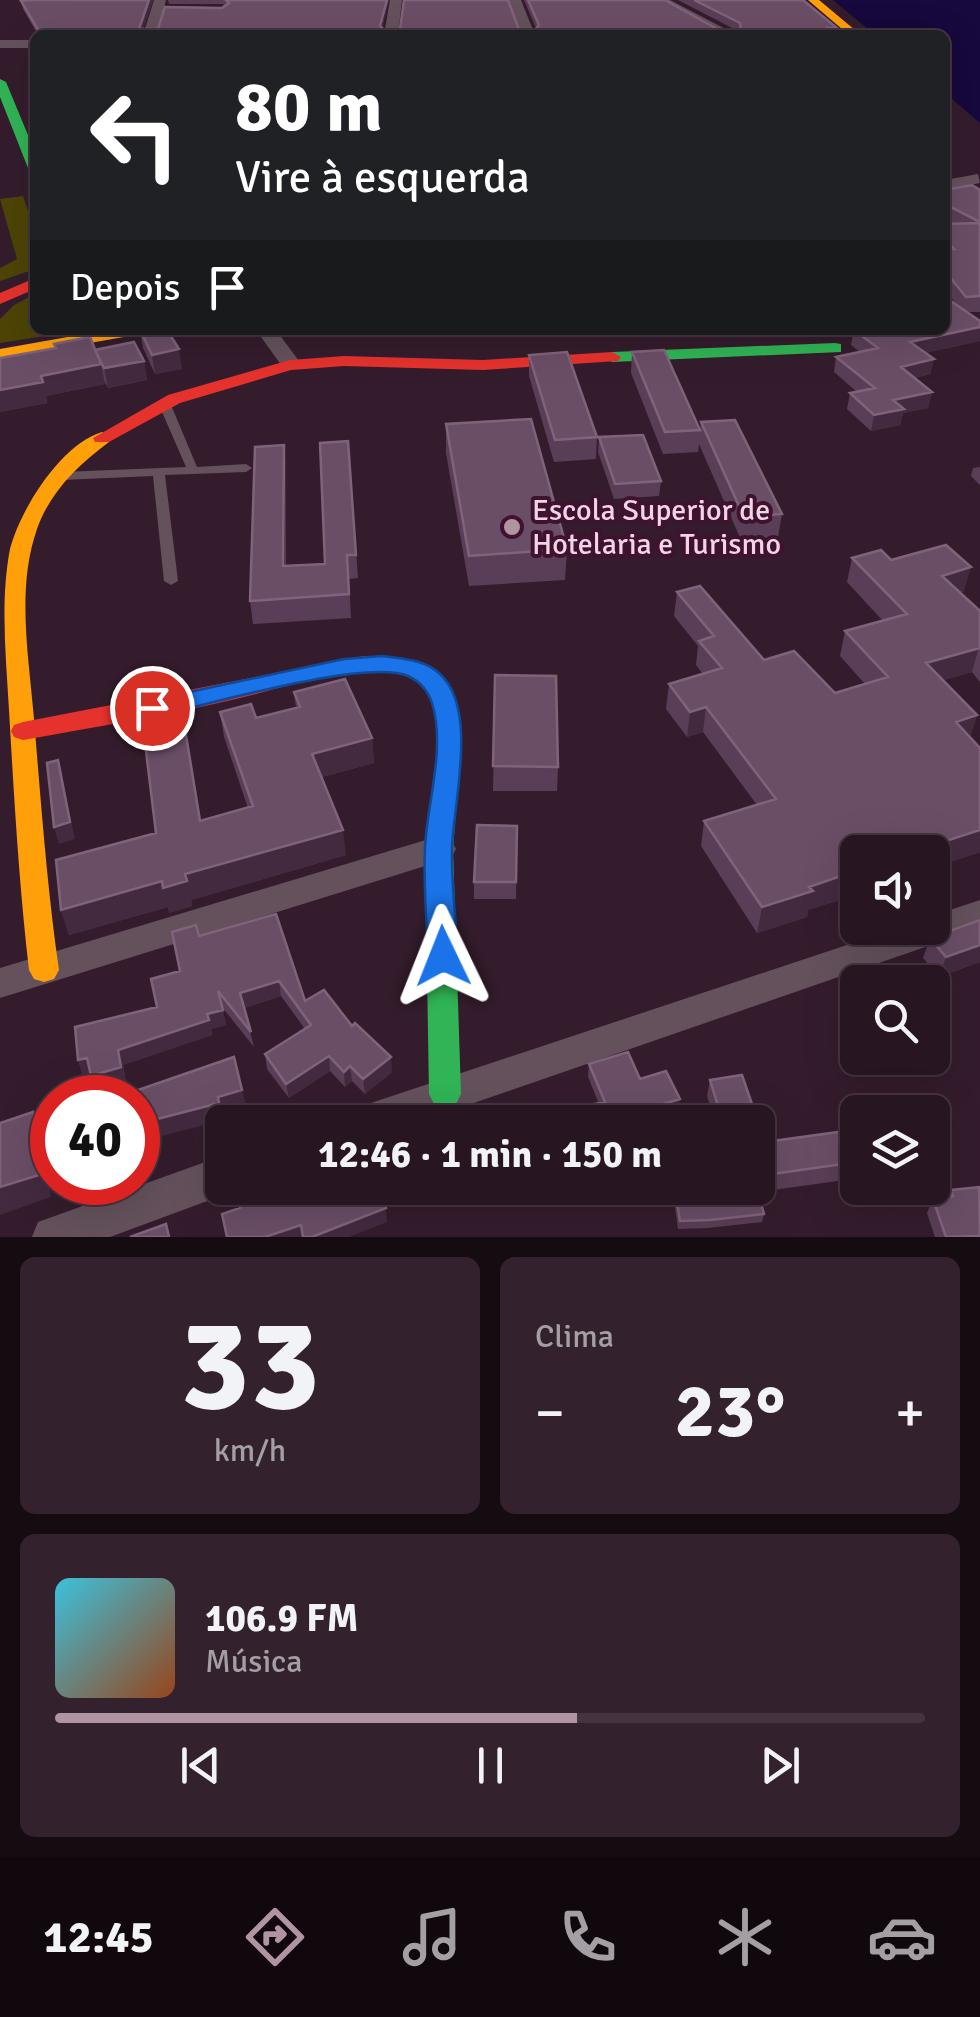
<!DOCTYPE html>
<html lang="pt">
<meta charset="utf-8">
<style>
body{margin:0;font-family:Signika,sans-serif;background:#33222e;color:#f1f3f6;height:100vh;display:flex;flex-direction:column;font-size:38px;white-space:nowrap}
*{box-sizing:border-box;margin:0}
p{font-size:32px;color:#a49fa5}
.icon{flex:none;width:55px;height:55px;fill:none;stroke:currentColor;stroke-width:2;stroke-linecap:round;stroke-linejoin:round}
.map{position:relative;height:1237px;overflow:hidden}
.details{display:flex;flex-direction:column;gap:20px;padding:20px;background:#150c12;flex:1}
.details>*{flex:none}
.hud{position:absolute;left:30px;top:30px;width:920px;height:305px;border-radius:15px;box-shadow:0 10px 40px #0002,0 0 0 2px #43343f;background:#202124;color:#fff;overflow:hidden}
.fabs{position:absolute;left:840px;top:835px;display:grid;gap:20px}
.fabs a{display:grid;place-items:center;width:110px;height:110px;border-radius:15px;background:#271521;box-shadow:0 10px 40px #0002,0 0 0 2px #43343f;font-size:50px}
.speed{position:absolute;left:30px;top:1075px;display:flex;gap:20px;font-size:50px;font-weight:700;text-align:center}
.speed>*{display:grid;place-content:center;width:130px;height:130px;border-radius:50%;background:#271521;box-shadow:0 10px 40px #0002,0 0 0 2px #43343f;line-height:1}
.speed .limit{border:15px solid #d22;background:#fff;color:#111}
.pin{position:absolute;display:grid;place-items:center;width:85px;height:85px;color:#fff;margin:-42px;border:5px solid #fff;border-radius:50%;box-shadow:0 2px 10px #0007}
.me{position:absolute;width:110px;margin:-55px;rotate:358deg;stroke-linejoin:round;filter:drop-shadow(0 0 8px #0008)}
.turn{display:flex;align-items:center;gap:35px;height:210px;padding:0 40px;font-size:45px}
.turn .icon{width:130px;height:130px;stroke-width:2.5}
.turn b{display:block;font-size:70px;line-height:85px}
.then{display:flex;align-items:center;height:95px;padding:0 40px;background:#0003;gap:20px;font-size:38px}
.big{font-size:75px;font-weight:700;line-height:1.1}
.details .card{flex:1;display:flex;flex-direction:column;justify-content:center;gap:15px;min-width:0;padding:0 35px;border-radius:15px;background:#33222e}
.details .dial{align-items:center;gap:0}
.dial b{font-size:130px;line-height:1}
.song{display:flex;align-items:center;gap:30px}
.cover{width:120px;height:120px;border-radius:15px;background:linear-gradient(135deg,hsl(190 70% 55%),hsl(20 70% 35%))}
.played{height:10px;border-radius:5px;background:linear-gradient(90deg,#b094a4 60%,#43343f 60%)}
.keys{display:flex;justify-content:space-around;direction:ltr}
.heat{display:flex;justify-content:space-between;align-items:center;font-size:55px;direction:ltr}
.details .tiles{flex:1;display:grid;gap:20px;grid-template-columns:1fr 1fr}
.card:last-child{grid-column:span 2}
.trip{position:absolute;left:205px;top:1105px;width:570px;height:100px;border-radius:15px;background:#271521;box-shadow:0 10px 40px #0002,0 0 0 2px #43343f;font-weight:700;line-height:100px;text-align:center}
.tab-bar{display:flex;height:160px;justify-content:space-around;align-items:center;background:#10080d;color:#a49fa5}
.tab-bar .icon{width:70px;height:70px}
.tab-bar .active{color:#b094a4}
.tab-bar b{font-size:45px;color:#f1f3f6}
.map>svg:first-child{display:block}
.green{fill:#4d4406}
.water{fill:#17083d}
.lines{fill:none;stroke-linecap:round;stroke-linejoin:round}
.lane{fill:#64515c;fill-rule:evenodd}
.street{fill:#64515c;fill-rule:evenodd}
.fast{fill:#30b455;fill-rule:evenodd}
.slow{fill:#ff9f0a;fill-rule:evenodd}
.jam{fill:#e5322d;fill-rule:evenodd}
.wall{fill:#5a3e57}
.shaded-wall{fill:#442a3f}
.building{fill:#6a4e66;stroke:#80637a;stroke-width:2.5}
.route{fill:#1a73e8;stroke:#114b97;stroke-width:2.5}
.poi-dot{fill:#b094a4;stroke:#3f122f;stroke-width:4}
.labels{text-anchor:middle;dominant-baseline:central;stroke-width:8;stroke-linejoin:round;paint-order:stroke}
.poi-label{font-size:30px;fill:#f3d4e5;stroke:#3f122f;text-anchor:start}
</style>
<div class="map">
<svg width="980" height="1237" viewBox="0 0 980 1237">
<rect width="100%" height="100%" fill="#341c2c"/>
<path class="green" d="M23 196 35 232V269L0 281V268L17 259 0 199Z
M35 294V330H82L0 343V319L14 305Z"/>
<path class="water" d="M833 0H980V123L945 93V35H875Z"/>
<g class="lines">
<path class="lane" d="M165 402 171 405 197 467 246 464 252 468 246 472 165 475 178 581 171 585 164 581 153 476 62 480 56 476 62 472 186 467 159 405Z"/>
<path class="street" d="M154 0H166L157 35H143Z
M390 0H402L398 35H384Z
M509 0H521L535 35H521Z
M655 0H670L737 35H720Z
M0 40H35V48H0Z
M978 174 980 183 945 190V180Z
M256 330H276L302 365 298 369H284Z
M439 836 451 840 456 849 451 858 0 998V968Z
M980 900V928L419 1122H348L354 1109 368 1104 898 928H932V916Z
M222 1156V1188L237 1190 110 1237H32L38 1222Z"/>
<path class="fast" d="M0 79 6 82 35 152V172L28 168 0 97Z
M835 343 841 344V352L612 362 603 357 612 352Z
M444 788 453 791 457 798 453 849 461 1094 456 1104 445 1108 434 1104 429 1094 425 849 431 798 435 791Z"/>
<path class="slow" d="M808 0H819L861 35H849Z
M107 330H143L135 335 0 359V349Z
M102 432 111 438 109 442C78 465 50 492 37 529 16 589 29 657 34 719 41 803 47 887 59 970L54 979 44 982 34 979 29 970C19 884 14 797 9 710 6 657 0 601 10 549 20 510 61 444 102 432Z"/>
<path class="jam" d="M35 278V289L0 304V293Z
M612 352 621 357 618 361 483 370 344 366 291 370 180 403 109 442H95L93 438 168 395 290 360 344 356 483 360Z
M364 656C471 656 465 713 457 798L453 805H435L431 798C435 766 448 714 424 686 410 671 386 671 367 672 324 673 282 688 240 698 168 715 96 727 23 740L14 737 11 731 14 725 23 722Z"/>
</g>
<path class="wall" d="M27 0H153L143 29H158L224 6 223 4H169L168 0H389L382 28 384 30H535L536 28 524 0H665L719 30 734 29 678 0H803L837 28 836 35H38L23 9 21 1Z
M945 190H980V312H967L980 321V341L925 353 934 359 930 374 915 378 932 392 928 408 903 413 900 425 871 431 847 409 850 393 857 392 834 372 836 357 860 352 851 345 854 330H945L957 305 945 290V224H952L945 220Z
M140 330 182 369 155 374 143 348Z
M95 350 144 361 147 380 108 388 104 380 105 384 46 396 47 403 0 412V358Z
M632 352 700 430 701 422 782 514 778 537 741 540 699 444 698 452 663 454 631 373Z
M529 355 597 437 596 459 554 462 529 376Z
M446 424 567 549 565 580 469 586 446 453Z
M599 437 661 481 659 496 614 499 598 452Z
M348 441 358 578 349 579 351 618 253 624 250 601 284 445 286 467V566L325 564Z
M980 467V485L971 476 973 468Z
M852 558 891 560 964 591 960 593 980 611V682L972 672 943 680 977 715 970 737 980 748V852L932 868 858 852V894L808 910 807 917 757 933 701 846 704 821 757 805 703 732 687 737 666 709 669 684 703 674 696 665 698 646 674 616 677 592 764 660 835 693 865 684 840 656 845 631 883 621 847 582Z
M495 675 558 767 557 791H493Z
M294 692 372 738 374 763 322 777 346 855 191 900 192 906 169 913 168 907 69 935 61 910 156 833 191 761 201 821 248 808 224 737 220 712 256 718 296 708Z
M517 826 516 899H474V882Z
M276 914 305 1001 352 1026 392 1072 365 1094 352 1081 345 1087 330 1071 289 1098 267 1069 265 1054 305 1029 281 996 244 1008 254 1047 222 1007 226 1025 211 1029 212 1035 123 1065 126 1082 96 1091 90 1073 83 1075 78 1060 157 1007 180 971 199 936Z
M980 920V962L939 977 923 958 930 938Z
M589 1064 640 1079 678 1112 644 1122H568L569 1109 599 1104 588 1077Z
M742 1075 765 1142 846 1131 857 1162 852 1179 758 1192 764 1214 762 1222 708 1228 678 1229 674 1200 675 1191 758 1188V1122H715L707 1096 710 1080Z
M950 1190 980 1237H935L927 1213 933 1199 947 1197Z"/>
<path class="shaded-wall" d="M149 0H153L141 35 139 29Z
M387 0H389L380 34V26Z
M980 327V341L907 357 910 342Z
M179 349 182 369 155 374 152 355Z
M934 359 930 374 898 382 901 367Z
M144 361 147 380 108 388 104 368Z
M101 364 105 384 46 396 47 403 0 412V390L41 376Z
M932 392 928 408 903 413 900 425 871 431 874 415 893 400Z
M284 445 286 467 285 590 283 566Z
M971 567 964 591 935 600 942 576Z
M979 647 972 672 919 687 926 663Z
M706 707 703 732 687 737 690 712Z
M977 715 969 740 956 722Z
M372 738 374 763 315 779 312 754Z
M58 760 75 839 59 844 54 827Z
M343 830 346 855 191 900 192 906 169 913 168 907 69 935 61 910Z
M980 830V852L932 868V852H912Z
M858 870V894L808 910 807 917 757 933 762 907 809 887Z
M980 945V962L939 977 946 957Z
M279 981 281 996 243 1008 240 993Z
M223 1010 226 1025 211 1029 212 1035 123 1065 126 1082 96 1091 91 1076 118 1050Z
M329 1056 330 1071 289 1098 286 1084Z
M391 1057 392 1072 365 1094 363 1079Z
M87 1058 92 1073 83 1075 78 1060Z
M350 1066 352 1081 345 1087 344 1072Z
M242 1090 246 1106 222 1113 218 1097Z
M680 1099 678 1112 644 1122H605Z
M219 1103 223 1120 147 1140 148 1147 138 1150V1132L142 1123Z
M33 1112 43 1137 51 1197 0 1215V1187Z
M386 1208 387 1222 349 1237H312Z
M301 1225 303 1237H265Z"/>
<path class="building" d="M28 0H149L139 29H158L165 7 222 8 229 3 226 0H387L380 26 384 30 400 29 404 0H508L519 30H535L539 25 528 0H665L719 30 741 29 740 23 694 0H803L837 28H827V31L830 35H41L21 1Z
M972 185 980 190V222L945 204V190Z
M980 223V296L966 297 945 271V249H954L945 239V224Z
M945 297 980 321V327L910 342 934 359 901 367 932 392 893 400 904 409 874 415 850 393 875 388 836 357 878 348 854 330H945Z
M140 330H167L179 349 152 355Z
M90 337 101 364 41 376 43 382 0 390V358L56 348 54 344Z
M134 342 144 361 104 368 95 350Z
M664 350 700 430 665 432 632 352Z
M567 352 597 437 555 440 529 355Z
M531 419 567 549 469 556 446 424Z
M735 420 782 514 744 517 701 422Z
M643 435 661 481 615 484 599 437Z
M348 441 356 555H347L349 594 250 601 255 447 284 445 283 566 325 564 320 443Z
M946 545 971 567 942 576 980 611V648L926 663 977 715 956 722 980 748V830L912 852H858V870L809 887 813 891 762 907 704 821 776 799 706 707 690 712 669 684 722 668 699 641 714 636 677 592 700 586 764 660 794 651 835 693 888 677 845 631 907 614 852 558 881 550 891 560Z
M495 675 556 676 558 767 493 766Z
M345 679 372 738 312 754 343 830 185 874 187 881 163 888 162 881 61 910 56 860 156 833 145 743 186 735 200 821 253 806 220 712 251 704 256 718 300 707 294 692Z
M58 760 70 822 54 827 47 763Z
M477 825 517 826 516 882H474Z
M276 914 305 1001 324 990 352 1026 355 1023 391 1057 363 1079 350 1066 344 1072 329 1056 286 1084 265 1054 311 1025 279 981 240 993 251 1032 218 991 223 1010 207 1014 209 1020 118 1050 121 1067 91 1076 87 1058 78 1060 75 1027 157 1007 151 979 180 971 172 932 196 925 199 936Z
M980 920V945L946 957 930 938Z
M628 1052 640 1079 666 1071 680 1099 605 1122H572L569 1109 605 1102 589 1064Z
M234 1057 242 1090 218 1097 219 1103 142 1123 144 1130 138 1132V1098H115Z
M742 1075 765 1142 846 1131 857 1162 758 1176V1122H723L710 1080Z
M33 1112 42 1174 0 1187V1123Z
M979 1187 980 1236 946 1237 933 1199 953 1196 950 1190Z
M265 1188H282L283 1193 297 1188H378L386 1208 312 1237H303L301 1225 265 1237H227L222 1214 240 1208 237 1197Z
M757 1189 764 1214 710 1220 680 1221 675 1191Z
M166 1224 169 1237H130Z"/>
<path class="route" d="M382 656C402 659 424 659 440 674 478 709 454 801 452 847 451 883 456 920 458 956L453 964 443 968 433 964 428 956C427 920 423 884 425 848 427 803 446 748 432 703 428 691 419 681 408 676 365 658 204 706 152 717L140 708 152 700 344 659Z"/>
<circle class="poi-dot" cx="512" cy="527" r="10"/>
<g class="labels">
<g class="poi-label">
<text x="532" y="510">Escola Superior de<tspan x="532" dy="34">Hotelaria e Turismo</tspan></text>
</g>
</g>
</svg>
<div class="fabs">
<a><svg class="icon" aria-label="sound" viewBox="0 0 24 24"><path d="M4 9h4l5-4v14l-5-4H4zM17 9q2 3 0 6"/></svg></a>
<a><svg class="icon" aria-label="search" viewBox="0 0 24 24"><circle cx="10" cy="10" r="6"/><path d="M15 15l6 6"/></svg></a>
<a><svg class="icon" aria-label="layers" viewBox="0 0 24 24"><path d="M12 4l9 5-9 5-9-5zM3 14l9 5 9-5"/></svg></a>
</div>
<div class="speed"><div class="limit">40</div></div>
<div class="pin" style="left:152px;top:708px;background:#d93025"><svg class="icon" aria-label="arrive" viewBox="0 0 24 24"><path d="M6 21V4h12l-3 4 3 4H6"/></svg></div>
<svg class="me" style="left:443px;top:956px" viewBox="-20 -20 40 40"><path d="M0-17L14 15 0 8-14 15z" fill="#1a73e8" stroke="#fff" stroke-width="4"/></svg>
<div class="trip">12:46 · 1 min · 150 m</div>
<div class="hud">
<div class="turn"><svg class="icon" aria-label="left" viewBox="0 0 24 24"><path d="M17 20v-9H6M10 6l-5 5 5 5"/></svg><div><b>80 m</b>Vire à esquerda</div></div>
<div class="then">Depois<svg class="icon" aria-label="arrive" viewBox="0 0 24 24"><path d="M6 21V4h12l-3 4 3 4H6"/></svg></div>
</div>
</div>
<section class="details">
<div class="tiles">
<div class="card dial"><b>33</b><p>km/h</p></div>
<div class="card"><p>Clima</p>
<div class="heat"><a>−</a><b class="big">23°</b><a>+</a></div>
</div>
<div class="card">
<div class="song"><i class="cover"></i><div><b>106.9 FM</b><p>Música</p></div></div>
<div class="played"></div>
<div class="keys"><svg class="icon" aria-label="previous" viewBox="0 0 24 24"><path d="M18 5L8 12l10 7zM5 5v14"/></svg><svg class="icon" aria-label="pause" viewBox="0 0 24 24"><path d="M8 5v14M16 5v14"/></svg><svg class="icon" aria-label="next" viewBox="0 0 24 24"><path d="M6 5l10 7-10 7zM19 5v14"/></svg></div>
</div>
</div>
</section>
<nav class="tab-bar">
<b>12:45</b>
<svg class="icon active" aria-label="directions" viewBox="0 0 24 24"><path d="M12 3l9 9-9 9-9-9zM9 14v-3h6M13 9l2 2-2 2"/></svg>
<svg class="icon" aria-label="music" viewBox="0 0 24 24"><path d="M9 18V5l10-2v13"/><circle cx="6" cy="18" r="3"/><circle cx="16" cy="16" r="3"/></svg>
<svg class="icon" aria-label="phone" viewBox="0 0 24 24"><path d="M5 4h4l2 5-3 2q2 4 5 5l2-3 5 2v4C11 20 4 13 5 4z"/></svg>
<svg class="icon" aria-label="climate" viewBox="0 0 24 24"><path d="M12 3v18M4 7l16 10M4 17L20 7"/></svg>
<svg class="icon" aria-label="car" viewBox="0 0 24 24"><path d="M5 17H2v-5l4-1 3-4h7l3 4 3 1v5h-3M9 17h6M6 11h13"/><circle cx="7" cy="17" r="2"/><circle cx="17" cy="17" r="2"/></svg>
</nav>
